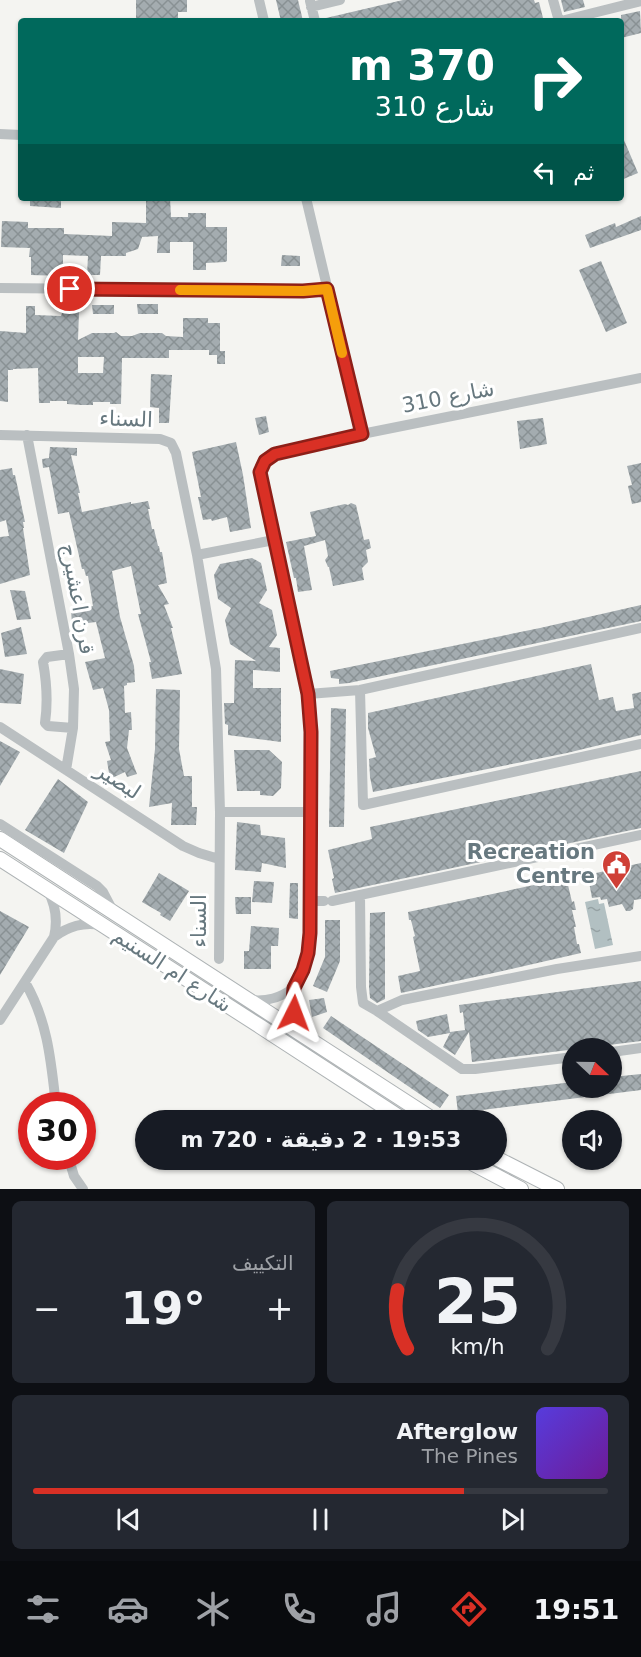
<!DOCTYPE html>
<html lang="ar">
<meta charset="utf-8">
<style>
body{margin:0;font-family:"DejaVu Sans","Noto Naskh Arabic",sans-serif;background:#242831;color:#f1f3f6;direction:rtl;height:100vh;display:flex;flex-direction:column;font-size:22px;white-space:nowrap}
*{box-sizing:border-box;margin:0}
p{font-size:20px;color:#9ea1a6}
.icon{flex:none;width:33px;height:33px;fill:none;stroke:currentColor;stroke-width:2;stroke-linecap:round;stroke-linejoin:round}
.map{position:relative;height:1189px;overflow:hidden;direction:ltr}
.side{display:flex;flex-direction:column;gap:12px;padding:12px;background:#0d0f14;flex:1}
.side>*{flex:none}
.top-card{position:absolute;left:18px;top:18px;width:606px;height:183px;border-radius:6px;box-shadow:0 2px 4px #0004;direction:rtl;background:#00695c;color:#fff;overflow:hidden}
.needle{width:39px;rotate:112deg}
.tools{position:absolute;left:562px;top:1038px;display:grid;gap:12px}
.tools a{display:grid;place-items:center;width:60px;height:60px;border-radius:50%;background:#171b24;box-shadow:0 2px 4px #0004;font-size:30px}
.speed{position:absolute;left:18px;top:1092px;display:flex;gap:12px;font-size:30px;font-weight:700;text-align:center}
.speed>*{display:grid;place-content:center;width:78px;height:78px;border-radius:50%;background:#171b24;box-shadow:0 2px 4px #0004;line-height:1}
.speed .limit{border:9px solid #d22;background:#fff;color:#111}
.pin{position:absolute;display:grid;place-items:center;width:51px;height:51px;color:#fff;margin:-26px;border:3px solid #fff;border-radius:50%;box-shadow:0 2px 6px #0007}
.me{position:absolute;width:66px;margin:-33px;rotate:3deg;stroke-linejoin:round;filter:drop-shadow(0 0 4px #0008)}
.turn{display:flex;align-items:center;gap:21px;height:126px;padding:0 30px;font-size:27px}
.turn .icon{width:78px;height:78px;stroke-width:2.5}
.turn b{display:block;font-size:42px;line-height:51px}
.then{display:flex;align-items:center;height:57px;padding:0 30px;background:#0003;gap:12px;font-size:22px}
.big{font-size:45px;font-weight:800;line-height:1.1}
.side .card{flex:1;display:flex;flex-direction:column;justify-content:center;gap:9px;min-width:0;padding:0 21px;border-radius:9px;background:#242831}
.side .dial{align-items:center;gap:0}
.dial svg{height:156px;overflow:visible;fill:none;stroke:#363941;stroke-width:7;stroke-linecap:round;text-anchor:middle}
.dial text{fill:#f1f3f6;stroke:none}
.song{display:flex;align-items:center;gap:18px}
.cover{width:72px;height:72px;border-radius:9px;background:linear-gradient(135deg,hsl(250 70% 55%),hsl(280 70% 35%))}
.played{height:6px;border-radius:3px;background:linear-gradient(90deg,#d93025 75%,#363941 75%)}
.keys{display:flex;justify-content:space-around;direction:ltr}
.heat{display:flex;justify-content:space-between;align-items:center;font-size:33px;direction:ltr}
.side .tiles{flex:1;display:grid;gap:12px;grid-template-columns:1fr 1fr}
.card:last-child{grid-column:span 2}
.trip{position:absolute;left:135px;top:1110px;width:372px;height:60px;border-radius:30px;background:#171b24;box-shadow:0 2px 4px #0004;font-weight:800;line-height:60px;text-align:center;direction:rtl}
.dock{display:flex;height:96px;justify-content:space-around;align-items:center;background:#090b0e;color:#9ea1a6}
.dock .icon{width:42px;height:42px}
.dock .selected{color:#d93025}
.dock b{font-size:27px;color:#f1f3f6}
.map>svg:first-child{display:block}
.water{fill:url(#water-ripples)}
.building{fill:url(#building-cross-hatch);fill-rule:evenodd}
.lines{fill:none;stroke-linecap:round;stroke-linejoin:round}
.major-casing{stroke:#aeb3b5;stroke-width:16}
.minor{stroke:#babfc1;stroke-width:10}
.major{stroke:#fff;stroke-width:14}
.route-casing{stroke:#8d1f18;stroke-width:15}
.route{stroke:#d93025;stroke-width:10}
.slow{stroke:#f59e0b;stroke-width:10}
.labels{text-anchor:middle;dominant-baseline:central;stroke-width:6;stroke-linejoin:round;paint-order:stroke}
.street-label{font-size:21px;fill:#67787f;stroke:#fff}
.poi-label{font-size:21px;font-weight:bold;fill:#67787f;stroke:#fff;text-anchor:end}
</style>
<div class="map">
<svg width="641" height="1189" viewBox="0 0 641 1189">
<defs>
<pattern id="water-ripples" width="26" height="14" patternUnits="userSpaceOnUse" patternTransform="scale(1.5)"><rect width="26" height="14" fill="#b2c0c2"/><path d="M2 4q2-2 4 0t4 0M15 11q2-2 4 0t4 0" fill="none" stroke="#95a1a3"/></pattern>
<pattern id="building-cross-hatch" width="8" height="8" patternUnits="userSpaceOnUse" patternTransform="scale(1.5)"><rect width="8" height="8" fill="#a4acb0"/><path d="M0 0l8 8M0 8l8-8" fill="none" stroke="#899194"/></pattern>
</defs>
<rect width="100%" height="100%" fill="#f4f4f1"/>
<path class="water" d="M598 899 599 904 604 903 613 945 595 949 585 902Z"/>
<path class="building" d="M136 0H187V12H178V21H136Z
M276 0H298L303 21H281Z
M403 0H534L535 3 539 2 543 18 532 21H327L326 18Z
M561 0H583L585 7 564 12Z
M640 11 641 33 621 38V15Z
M621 133 638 173 621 180Z
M30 198H61V208L30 206Z
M146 198H170L171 217H188V213H206V227H227V261L225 262 206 263V270H193V242H170V253H157L158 236 142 237 138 249 126 253V256H101L100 275H87L88 256 63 255V276L31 275V257H29L30 248 1 247 2 221 28 222V228H64V234L112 236V222L146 223Z
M641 216V230L590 248 585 235 615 223 616 227Z
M282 255 300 256V266H281Z
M601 261 627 323 606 332 579 270Z
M137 304H158V314H138Z
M92 305H114V314H93Z
M26 306H35V315L61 316 62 313 79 312 78 340 92 333H114L116 332 121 336H132L140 333H162L166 336 183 337V318H208V323H220V351H225V364H217V355H209V350H169V358H122L121 404H110V402H93V405H81L67 404V401H50V403H39L38 368 13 369V370H8V402L0 401V331L26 333ZM78 357H104L103 373H78Z
M151 374 172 375 169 423H159V408L150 407Z
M266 416 269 432 259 435 255 418Z
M543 418 547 444 520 449 517 421Z
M236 442 243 475 251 528 230 532 227 517 212 521 211 519 203 520 198 497H201L192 452Z
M50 447 77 448V456L71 455 80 493H78L82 512 131 502V504L148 501 150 509H148L152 529H154L158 546H159L160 552H162L167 583 158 585 169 604 164 605 173 628H171L182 674 152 679 149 662H151L138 614H141L131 566 112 571 120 617 134 666 135 682 127 683V685L124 686 125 713 131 712 132 730H129L127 748 137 774 127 777 125 772 110 779 107 761 111 760 105 742 110 741 109 710 103 688 93 690 85 662 105 658 96 622 72 625 71 609 93 606 88 576H86L84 569H82L69 512 58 514 49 467 43 468 42 459 49 458Z
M641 463V502L632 504 628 486 632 485 627 466Z
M12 468 13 475H15L25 522H23L24 528H23L30 575 0 584V537L9 536 6 520 0 522V470Z
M351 503 356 505 364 540 369 539 371 548 366 550 368 562 362 568 364 580 333 586 329 567H328L325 560 328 556 325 540 304 546 312 590 298 592 296 578H294L286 542 316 536 310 512 345 504 348 505Z
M252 558 261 563 267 590 259 603 272 610 277 635 269 647 280 648V672L253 670V688H281V742L228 735V725L225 724 224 703H234L235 660 256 661 230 644 225 620 231 608 218 599 214 575 220 564Z
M10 590 25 591 31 619 17 620Z
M641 605V621L349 683 339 684V679L331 678 330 671 540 628Z
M21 627 27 654 5 657 1 633Z
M591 664 599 700 613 697 616 711 634 708 632 694 641 692V735L567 753 373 792 370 777 369 759 376 757 368 728V713Z
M0 669 24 674 21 704 0 703Z
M156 689 180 690 179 749 184 776H192V807H197L196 825H171L172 803 149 807 155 749Z
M331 708 346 709 344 827H329Z
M0 741 20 752 0 786Z
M234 750H269L282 762 281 788 273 796 260 795V791H237Z
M641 771V828L335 893 332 879 334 878 328 850 372 839 370 827Z
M58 779 88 802 64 853 25 830Z
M237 822 260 825 261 835 285 838 286 868 262 863 261 872 235 870Z
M641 863V899L634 900 633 909 630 911H626L622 904 609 907 607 899 601 900 600 897 592 898 589 882 597 880 596 873Z
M159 873 189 891 170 921 160 915 161 913 142 902Z
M568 876 570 884 568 885 572 902 574 901 576 910H572L576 927H574L577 944H579L581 953 498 972 401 993 398 976 420 971 413 937 415 936 411 920H409L408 912 534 885V883Z
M254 881 274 882 272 903 252 902Z
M290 883H298V919L289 918Z
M235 897H251V914H236Z
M0 911 29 927 0 975Z
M385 912V999L377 1003 370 998 369 987 370 913Z
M325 920H340V961L327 992 313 986 325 957Z
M251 926 279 928 278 946H271V969H244V951H249Z
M641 981V1041L472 1062 469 1032 455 1055 443 1047 450 1033 428 1037 418 1030 416 1021 447 1014 450 1032 465 1030 463 1012 460 1013 459 1005Z
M324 998 327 1012 312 1017 309 1000Z
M331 1016 449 1095 440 1108 323 1028Z
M641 1074V1090L458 1113 456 1096 573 1082V1088H612V1077Z"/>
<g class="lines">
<defs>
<path id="major" d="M0 839 434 1120
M0 859 261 1027 404 1120
M496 1158 557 1189
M466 1160 521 1189"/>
</defs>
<use href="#major" class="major-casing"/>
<path class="minor" d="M259 0 264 21
M553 0 559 21
M310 1 315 21
M311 7 340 0
M561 21 641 1
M0 134 21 135
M306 198 362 434
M0 288 303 291 327 289
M0 435 160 439 171 443 176 453 197 555 216 669 220 812 219 959
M27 435 69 654 74 689 73 728 66 770
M197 555 274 540
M69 654 47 657 43 662C47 684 48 702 45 723L48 726 73 728
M360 690 363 805 641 744
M308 694 360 690 641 628
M0 727 183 846 199 853 219 859
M220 812H310
M0 824 97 886 103 892 114 913
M360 895 361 987 363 1003 377 1011 462 1069H475L573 1057
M312 901H324
M332 901 641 835
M54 937C69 926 83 922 101 925
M25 982C48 1022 51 1061 56 1106
M250 1000C267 1002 280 998 294 988
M377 1011 402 1000 557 969 641 956
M0 1020 54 937C58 920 56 906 48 891
M304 1036C296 1022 289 1003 295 987 297 981 301 975 303 970 308 958 309 945 311 933V732L308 694 260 472 265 461 275 454 362 434 641 378
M612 1052 641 1048
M68 1156 74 1176 83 1189"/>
<use href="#major" class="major"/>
</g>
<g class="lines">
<defs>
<path id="route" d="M70 289 303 291 327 289 362 434 275 454 265 461 260 472 308 694 311 732 310 933 308 953 303 970 294 988 293 1001 294 1013"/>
</defs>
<use href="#route" class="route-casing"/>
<use href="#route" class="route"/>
<path class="slow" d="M180 290 303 291 327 289 342 353"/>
</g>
<defs>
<symbol id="civic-pin" viewBox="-11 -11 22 30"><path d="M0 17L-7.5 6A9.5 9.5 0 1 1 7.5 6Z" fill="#cf3f36" stroke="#fff"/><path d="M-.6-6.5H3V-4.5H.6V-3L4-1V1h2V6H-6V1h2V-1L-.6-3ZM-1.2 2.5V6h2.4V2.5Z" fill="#fff"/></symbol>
</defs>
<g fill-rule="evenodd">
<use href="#civic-pin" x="600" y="848" width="33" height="45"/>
</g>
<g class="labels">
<g class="street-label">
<text transform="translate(448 397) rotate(-11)">شارع 310</text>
<text transform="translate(126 419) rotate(2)">السناء</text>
<text transform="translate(78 599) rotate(80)">قرن اعشيرج</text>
<text transform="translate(118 781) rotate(33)">لبصير</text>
<text transform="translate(199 921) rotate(-90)">السناء</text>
<text transform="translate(172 970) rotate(33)">شارع ام السنيم</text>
</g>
<g class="poi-label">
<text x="595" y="852">Recreation<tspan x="595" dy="24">Centre</tspan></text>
</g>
</g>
</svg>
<div class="tools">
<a><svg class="needle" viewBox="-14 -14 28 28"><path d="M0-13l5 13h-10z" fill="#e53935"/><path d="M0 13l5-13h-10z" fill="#9ea1a6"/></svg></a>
<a><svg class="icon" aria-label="sound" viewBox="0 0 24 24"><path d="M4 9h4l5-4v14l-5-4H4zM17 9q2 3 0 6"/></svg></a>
</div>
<div class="speed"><div class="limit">30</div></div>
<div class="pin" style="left:70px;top:289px;background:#d93025"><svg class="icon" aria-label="arrive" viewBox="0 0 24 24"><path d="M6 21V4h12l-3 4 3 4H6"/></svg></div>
<svg class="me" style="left:294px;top:1013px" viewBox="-20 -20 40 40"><path d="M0-17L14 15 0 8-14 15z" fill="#d93025" stroke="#fff" stroke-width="4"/></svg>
<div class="trip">19:53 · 2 دقيقة · 720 m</div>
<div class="top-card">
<div class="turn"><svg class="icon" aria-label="right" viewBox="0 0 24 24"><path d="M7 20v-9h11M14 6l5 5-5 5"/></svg><div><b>370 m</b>شارع 310</div></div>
<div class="then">ثم<svg class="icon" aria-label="left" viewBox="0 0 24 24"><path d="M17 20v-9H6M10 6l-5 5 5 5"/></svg></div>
</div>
</div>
<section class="side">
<div class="tiles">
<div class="card dial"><svg viewBox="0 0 100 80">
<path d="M14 69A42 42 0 1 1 86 69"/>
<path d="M14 69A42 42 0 0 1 9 39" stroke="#d93025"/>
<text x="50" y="56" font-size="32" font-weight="700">25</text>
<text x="50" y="72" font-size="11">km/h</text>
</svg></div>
<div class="card"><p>التكييف</p>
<div class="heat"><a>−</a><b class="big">19°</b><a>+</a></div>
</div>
<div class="card">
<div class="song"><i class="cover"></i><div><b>Afterglow</b><p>The Pines</p></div></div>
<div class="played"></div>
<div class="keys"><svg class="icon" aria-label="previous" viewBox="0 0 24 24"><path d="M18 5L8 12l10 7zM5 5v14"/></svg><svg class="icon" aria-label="pause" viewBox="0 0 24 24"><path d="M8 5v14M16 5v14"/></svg><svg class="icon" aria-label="next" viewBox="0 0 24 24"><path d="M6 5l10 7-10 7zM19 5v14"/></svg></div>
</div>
</div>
</section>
<nav class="dock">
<b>19:51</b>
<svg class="icon selected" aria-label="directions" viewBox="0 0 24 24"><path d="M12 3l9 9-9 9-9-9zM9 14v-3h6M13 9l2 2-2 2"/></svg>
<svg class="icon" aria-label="music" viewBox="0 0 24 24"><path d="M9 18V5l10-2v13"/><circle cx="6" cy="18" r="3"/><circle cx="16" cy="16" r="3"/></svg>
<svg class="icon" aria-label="phone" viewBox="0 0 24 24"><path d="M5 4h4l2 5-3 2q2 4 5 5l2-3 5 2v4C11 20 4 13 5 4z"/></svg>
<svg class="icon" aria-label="climate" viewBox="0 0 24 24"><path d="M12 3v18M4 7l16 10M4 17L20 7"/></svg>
<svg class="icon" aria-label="car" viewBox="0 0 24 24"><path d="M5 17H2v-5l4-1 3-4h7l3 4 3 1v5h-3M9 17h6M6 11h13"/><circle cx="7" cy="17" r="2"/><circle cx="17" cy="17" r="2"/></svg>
<svg class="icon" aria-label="filters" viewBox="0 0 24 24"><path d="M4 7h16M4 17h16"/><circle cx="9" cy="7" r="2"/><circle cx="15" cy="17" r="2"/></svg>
</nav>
